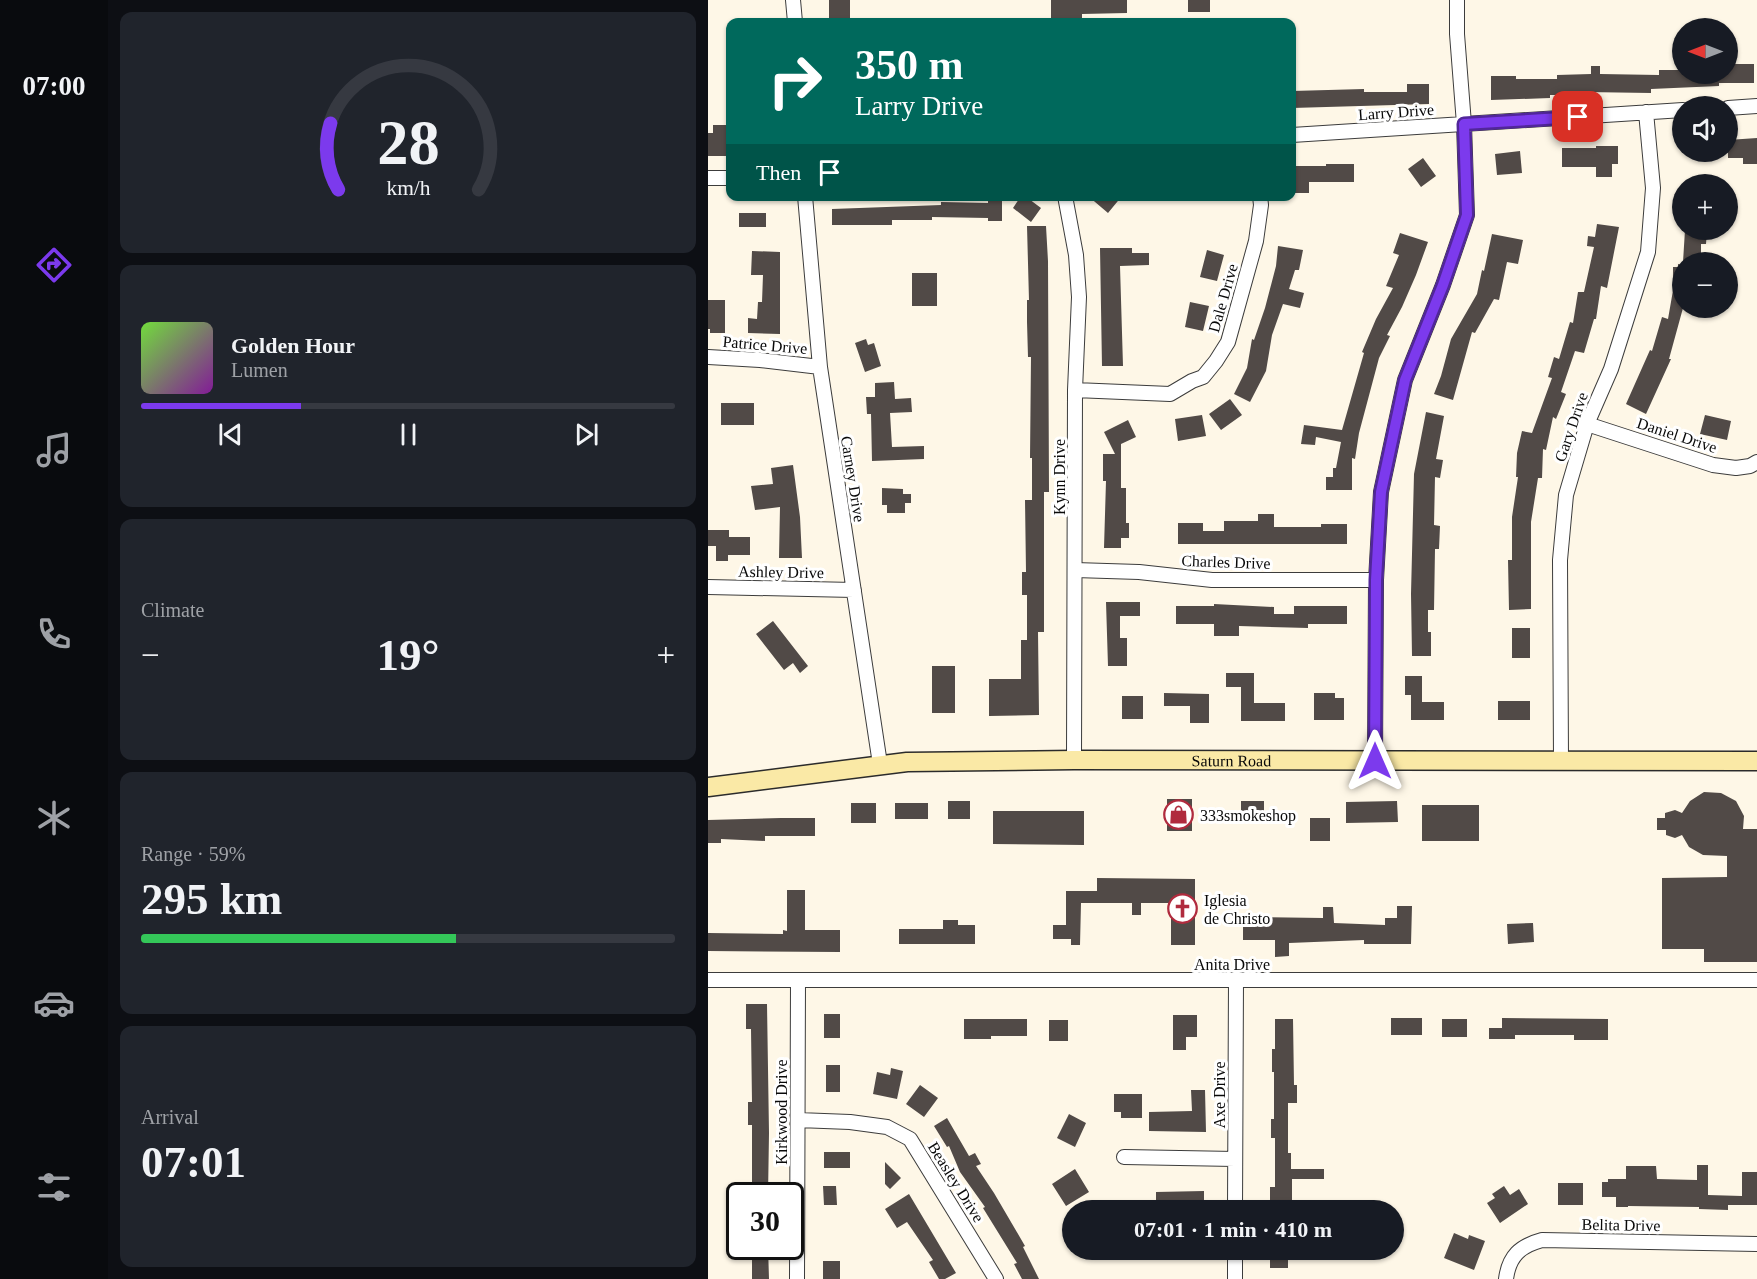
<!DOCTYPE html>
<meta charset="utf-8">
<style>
body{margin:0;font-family:"Times New Roman",serif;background:#20242c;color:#f1f3f6;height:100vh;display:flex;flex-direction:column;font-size:22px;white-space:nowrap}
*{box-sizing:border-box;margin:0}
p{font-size:20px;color:#9ea1a6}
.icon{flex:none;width:33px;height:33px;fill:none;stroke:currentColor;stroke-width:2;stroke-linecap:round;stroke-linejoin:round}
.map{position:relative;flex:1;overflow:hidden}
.details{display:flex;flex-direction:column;gap:12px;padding:12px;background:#0d0f14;width:600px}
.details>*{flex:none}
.top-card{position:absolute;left:18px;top:18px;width:570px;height:183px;border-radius:12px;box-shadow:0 2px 4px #0004;background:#00695c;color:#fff;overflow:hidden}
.needle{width:39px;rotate:270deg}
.controls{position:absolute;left:964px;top:18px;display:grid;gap:12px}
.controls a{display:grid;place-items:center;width:66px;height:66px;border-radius:50%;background:#171b24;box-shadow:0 2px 4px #0004;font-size:30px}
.speed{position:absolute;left:18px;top:1182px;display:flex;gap:12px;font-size:30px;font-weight:700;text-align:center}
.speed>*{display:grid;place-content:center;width:78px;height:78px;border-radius:50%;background:#171b24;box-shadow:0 2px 4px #0004;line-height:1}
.speed .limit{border:3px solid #111;border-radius:9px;background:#fff;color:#111}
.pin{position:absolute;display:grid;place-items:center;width:51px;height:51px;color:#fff;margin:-26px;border-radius:12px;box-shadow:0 3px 9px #0006}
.me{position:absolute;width:66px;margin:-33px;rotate:0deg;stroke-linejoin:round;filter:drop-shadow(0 0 4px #0008)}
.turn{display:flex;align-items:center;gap:21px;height:126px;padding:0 30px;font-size:27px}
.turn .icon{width:78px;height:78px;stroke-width:2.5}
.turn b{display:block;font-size:42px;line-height:51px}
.then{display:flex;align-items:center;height:57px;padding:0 30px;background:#0003;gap:12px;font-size:22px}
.big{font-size:45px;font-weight:700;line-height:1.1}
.details .tile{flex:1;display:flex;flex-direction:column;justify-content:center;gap:9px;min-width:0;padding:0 21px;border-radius:12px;background:#20242c}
.details .dial{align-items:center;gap:0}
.dial svg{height:156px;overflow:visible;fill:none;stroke:#363941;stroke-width:7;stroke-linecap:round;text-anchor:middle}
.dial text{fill:#f1f3f6;stroke:none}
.song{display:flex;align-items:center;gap:18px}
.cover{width:72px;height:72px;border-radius:9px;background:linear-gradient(135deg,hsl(100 70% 55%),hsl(290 70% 35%))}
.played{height:6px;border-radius:3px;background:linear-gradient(90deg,#7c3aed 30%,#363941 30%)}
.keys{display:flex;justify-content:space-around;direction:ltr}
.heat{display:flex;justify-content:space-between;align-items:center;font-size:33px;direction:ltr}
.charge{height:9px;border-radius:4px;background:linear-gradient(90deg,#34c759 59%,#363941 0)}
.trip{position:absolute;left:354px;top:1200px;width:342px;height:60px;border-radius:30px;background:#171b24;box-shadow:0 2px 4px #0004;font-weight:700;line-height:60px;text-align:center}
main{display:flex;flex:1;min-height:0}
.tabs{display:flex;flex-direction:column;width:108px;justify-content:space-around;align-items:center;background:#090b0e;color:#9ea1a6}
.tabs .icon{width:42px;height:42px}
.tabs .selected{color:#7c3aed}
.tabs b{font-size:27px;color:#f1f3f6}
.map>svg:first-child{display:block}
.building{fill:#514a47}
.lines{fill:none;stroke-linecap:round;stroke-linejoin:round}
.street-casing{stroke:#3c3c3c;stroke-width:16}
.secondary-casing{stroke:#2b2b2b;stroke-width:21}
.street{stroke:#fff;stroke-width:14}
.secondary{stroke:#fae9a6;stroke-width:18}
.route-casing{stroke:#51269a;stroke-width:15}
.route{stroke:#7c3aed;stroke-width:10}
.labels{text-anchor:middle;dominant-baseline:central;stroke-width:6;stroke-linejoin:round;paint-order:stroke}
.street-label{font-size:16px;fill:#090909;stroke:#fff}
.poi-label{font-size:16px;fill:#090909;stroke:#fff;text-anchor:start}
</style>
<main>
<nav class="tabs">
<b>07:00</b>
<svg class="icon selected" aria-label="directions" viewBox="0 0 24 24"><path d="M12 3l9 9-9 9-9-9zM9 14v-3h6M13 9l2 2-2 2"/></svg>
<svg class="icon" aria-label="music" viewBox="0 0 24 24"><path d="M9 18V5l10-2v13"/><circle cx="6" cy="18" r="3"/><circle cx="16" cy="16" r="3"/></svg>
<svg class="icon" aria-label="phone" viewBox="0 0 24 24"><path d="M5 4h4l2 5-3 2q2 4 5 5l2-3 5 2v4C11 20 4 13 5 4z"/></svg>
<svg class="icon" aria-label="climate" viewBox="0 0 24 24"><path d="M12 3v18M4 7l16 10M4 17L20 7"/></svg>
<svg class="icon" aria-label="car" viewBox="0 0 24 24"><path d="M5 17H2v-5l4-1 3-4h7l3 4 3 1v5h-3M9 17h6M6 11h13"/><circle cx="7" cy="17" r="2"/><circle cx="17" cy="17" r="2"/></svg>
<svg class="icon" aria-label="filters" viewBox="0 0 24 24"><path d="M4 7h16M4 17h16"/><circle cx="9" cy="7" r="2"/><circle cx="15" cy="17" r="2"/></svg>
</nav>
<section class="details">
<div class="tile dial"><svg viewBox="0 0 100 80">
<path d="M14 69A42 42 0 1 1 86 69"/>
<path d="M14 69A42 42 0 0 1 10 35" stroke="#7c3aed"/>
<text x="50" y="56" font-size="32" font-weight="700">28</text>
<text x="50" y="72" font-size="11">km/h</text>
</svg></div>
<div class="tile">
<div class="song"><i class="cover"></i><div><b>Golden Hour</b><p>Lumen</p></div></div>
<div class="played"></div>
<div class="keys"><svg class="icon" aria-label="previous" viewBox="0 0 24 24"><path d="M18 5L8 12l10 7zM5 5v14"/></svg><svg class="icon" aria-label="pause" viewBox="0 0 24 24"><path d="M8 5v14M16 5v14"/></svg><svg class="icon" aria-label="next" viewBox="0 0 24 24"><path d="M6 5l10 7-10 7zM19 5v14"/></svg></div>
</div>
<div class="tile"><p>Climate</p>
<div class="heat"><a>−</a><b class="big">19°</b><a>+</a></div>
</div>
<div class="tile"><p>Range · 59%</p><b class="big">295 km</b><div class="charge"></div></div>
<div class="tile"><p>Arrival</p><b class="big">07:01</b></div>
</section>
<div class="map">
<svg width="1049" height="1279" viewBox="0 0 1049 1279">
<rect width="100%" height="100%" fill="#fef7e7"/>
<path class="building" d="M121 0H142V22H121Z
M343 0H419V13L374 14V22H343Z
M480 0H502V12H480Z
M1020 64H1046V83H1011V86L943 89V93L877 92V95H842V98L783 100V76H808V79H849V75L883 74V66H892V74L951 75V70H975V74H1020Z
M699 84H721V104L584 108V91L656 89V92H699Z
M5 125H22V156H0V133H5Z
M1049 138V164H1035V158H1020V140Z
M888 146H910V164H904V177H888V167H854V148H888Z
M812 151 814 173 789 175 787 154Z
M715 158 728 176 713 187 700 169Z
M618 164H646V182H601V193H584V166H618Z
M313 196H317L333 208 323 222 305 208Z
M380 196H414L400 213Z
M280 198H294V221H280V218L224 217V220H184V225H124V209L233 205V202L280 203Z
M31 213H58V227H31Z
M889 224 911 227 899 288 893 286 888 319H886L876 353 867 351 853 392 858 394 848 419 845 417 838 450 835 449 834 478H830L823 522V609L801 610 800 560H804V517L810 477H808L809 453 814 431 824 433 844 378 840 377 846 357 851 359 862 322 865 323 870 292H876L886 247 879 246 880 236 887 237Z
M319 226H338L340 261 341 492H336V632H330L331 715 281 716V679H313V640H319V595H314V572H318L317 500H324V458H322L323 357H320L319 322V300H321Z
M977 230H999L998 244H993V262H975Z
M692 233 720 242 708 275 694 307 679 335 682 336 671 358 651 433 647 459 644 458V490H618V477H625V468H628L633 442 608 437 607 445 593 444 596 425 634 430 656 353 654 352 668 319 685 288 678 286 691 255 685 253Z
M784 234 815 240 810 264 799 262 791 300 786 299 767 333 764 332 745 400 726 394 733 376 743 339 769 294 774 270 776 271Z
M570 246 595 250 591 270H587L581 289 596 293 592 308 575 304 564 335 558 371 542 402 526 394 539 368 544 339 546 340 557 308 568 266Z
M392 248H424V253H441V265L412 266 415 366H394Z
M499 250 516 255 509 281 492 277Z
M44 251 72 252V334L40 333V318L49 319 50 302H54L55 275H43Z
M970 264 975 265V308L961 359H963L938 414 918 404 942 350 944 351 954 317 960 319 967 279H965V267H970Z
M204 273H229V306H204Z
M0 300H17V333H2V329H0Z
M482 302 501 306 495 331 477 327Z
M158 339 160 345 166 343 173 366 157 372 147 343Z
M186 382 187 399 203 398 204 412 182 413 184 447 216 446V459L164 461 163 414H159L158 397H167V383Z
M522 399 534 415 513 430 501 414Z
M13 403H46V425H13Z
M718 412 736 416 728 459 735 460 732 478 727 477 726 525 732 526 731 549H727L726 610H720V632H723V656H704L703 594 706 474Z
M494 415 498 436 470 441 467 419Z
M997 415 1023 421 1019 440 992 434Z
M420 420 428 437 413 444V488H418V523H421V538H413V548H396L398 481H395V454H407L396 432Z
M85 465 92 517 94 558H71L72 507 47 510 43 486 65 484 63 468Z
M174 488 195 489V494H203V503H197V513H179V505H174Z
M550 514H566V527H613V524H639V544H470V523H495V531H516V521H550Z
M0 530H21V537H42V555H20V561H8V546H0Z
M398 602H432V616H412V638H419V666H400Z
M506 604 566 607V614H586V606H639V624H600V628L531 626V636H506V624H468V606H506Z
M65 621 100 666 92 673 85 663 76 670 48 634Z
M804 628H822V658H804Z
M224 666H247V713H224Z
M518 673H546V703H577V721H533V687H518Z
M697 676H714V702H736V720H703V695H697Z
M456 693 501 694V723H482V706H456Z
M606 693H627V698H636V720H606Z
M414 696H435V719H414Z
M790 701H822V720H790Z
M996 792 1013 793 1028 801 1036 816 1035 829H1049V962H996V949H954V878L1019 877V856L995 855 981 847 974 835 967 838 958 835V830H949V818H957V813L967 810 974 813 982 801Z
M459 799H484V831H459Z
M240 801H262V819H240Z
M533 801H556V819H533Z
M689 801 690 822 638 823V802Z
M143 803H168V823H143Z
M187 803H220V819H187Z
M714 805H771V841H714Z
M285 811H376V845L285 844Z
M73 818H107V836H57V841L13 839V843H0V820Z
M602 818H622V841H602Z
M389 878 487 879V945H463V903H433V915H424V903H373L372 945H363V939H345V925H358V891H389Z
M79 890H97V930H132V952L0 951V933L75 934V930L79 931Z
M689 906H704L703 944H656V940L581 943V956L567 957V940H535V917L615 918V907H625L626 923 677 925V918H689Z
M235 920H250V925H267V944H191V929H235Z
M825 923 826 942 800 944 799 924Z
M38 1004H59L61 1133 60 1196H44V1125H40V1102H44L43 1029H38Z
M116 1014H132V1038H116Z
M465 1015H489V1037H478V1050H465Z
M683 1018H714V1035H683Z
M794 1018 900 1019V1040H866V1035H807V1039H781V1028H794Z
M256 1019H319V1036H283V1039H256Z
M567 1019H585L586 1085H589V1103H580V1153H583V1169H616V1179H584V1208H562V1187H567V1138H563V1119H566V1072H564V1049H567Z
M734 1019H759V1037H734Z
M341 1020H360V1041H341Z
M118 1065H132V1092H118Z
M183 1068 195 1071 189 1099 165 1094 169 1072 182 1075Z
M212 1085 230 1098 216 1117 198 1104Z
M483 1090H497L498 1132 441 1131V1112L484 1111Z
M406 1094H434V1118H413V1112H406Z
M361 1114 378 1123 367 1147 349 1138Z
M239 1118 261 1156 267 1153 273 1164 268 1166 286 1193 317 1246 315 1247 331 1279H314L306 1264 309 1263 275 1208 277 1207 252 1172 241 1146 239 1147 226 1126Z
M116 1152H142V1168H116Z
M177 1162 193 1178 182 1189 177 1184Z
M989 1165H1000V1195L1034 1196V1172H1049V1205H1020V1210L991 1209V1207L920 1206V1207H908V1197H894V1182H900V1179H918V1166H948L949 1179 989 1180Z
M367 1169 381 1192 358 1206 344 1184Z
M850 1183H875V1205H850Z
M115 1186H128L129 1205H116Z
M796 1186 802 1195 811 1189 820 1204 792 1223 779 1203 787 1198 784 1194Z
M496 1191V1210H448V1192Z
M201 1194 248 1273 237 1279H231L221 1262 225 1260 199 1222 189 1228 177 1209Z
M746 1233 760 1239 761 1235 777 1241 766 1270 736 1258Z
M44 1246H60L61 1279H44Z
M562 1254H580V1268H562Z
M115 1261H132V1279H115Z"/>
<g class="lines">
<defs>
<path id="street" d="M85 0 87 22
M1020 108 1049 106
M584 135 975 110
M0 178H22
M97 196 112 367 172 764
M357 196 368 255 371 297 367 390 366 760
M0 357 52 360 112 367
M367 390 462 394 484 381 495 377 508 361 520 342 548 241 553 205 552 196
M879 424 1005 465 1028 468 1042 466 1049 462
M367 570 431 572 504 580H668
M0 587 146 590
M667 761 668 580 673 492 697 380 735 285 759 215 756 124 749 34V0
M853 761 852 560 858 495 879 424 903 369 940 252 945 188 938 112
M0 980H1049
M90 1120 142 1122 179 1127 202 1139 288 1279
M416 1157 527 1159
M527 1210 528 980
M89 1279 90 981
M527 1279V1250
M798 1279C801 1256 812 1246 834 1240L1049 1244"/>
<g id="secondary">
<path id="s1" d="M0 787 199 762 366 760 1049 761"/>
</g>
</defs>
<use href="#street" class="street-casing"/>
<use href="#secondary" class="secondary-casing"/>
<use href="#street" class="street"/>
<use href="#secondary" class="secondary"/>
</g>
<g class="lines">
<defs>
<path id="route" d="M667 761 668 580 673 492 697 380 735 285 759 215 756 124 870 117"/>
</defs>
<use href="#route" class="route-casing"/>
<use href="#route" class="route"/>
</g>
<defs>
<symbol id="shop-ring" viewBox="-11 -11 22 22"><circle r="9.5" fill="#fff" stroke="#b02b3e" stroke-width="1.5"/><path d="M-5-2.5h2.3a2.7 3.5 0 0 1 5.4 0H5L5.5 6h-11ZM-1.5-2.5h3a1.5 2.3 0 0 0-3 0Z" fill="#b02b3e"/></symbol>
<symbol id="church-ring" viewBox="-11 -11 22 22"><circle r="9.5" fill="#fff" stroke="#b02b3e" stroke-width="1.5"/><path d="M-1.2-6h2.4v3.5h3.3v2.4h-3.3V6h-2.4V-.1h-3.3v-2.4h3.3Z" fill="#b02b3e"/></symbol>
</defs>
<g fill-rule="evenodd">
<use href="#shop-ring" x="454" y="798" width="33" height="33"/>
<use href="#church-ring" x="458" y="892" width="33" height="33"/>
</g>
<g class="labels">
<g class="street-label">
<text transform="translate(688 112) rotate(-4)">Larry Drive</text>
<text transform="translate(515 298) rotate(-74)">Dale Drive</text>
<text transform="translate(57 345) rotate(5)">Patrice Drive</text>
<text transform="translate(863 427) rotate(-71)">Gary Drive</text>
<text transform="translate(969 435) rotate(18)">Daniel Drive</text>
<text transform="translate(351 477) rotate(-90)">Kynn Drive</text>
<text transform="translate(145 479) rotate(81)">Carney Drive</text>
<text transform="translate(518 562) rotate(2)">Charles Drive</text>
<text transform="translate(73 572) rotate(1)">Ashley Drive</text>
<text stroke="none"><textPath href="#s1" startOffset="525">Saturn Road</textPath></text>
<text x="524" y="964">Anita Drive</text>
<text transform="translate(511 1095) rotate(-90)">Axe Drive</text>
<text transform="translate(73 1112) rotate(-90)">Kirkwood Drive</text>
<text transform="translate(248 1182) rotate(58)">Beasley Drive</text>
<text transform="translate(913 1225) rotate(1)">Belita Drive</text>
</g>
<g class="poi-label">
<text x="492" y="815">333smokeshop</text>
<text x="496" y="900">Iglesia<tspan x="496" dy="18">de Christo</tspan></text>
</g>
</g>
</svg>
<div class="controls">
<a><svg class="needle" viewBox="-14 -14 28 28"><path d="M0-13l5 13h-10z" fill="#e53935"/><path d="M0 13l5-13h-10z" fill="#9ea1a6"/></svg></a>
<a><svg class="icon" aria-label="sound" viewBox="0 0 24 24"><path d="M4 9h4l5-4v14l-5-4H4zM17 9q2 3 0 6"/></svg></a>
<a>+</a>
<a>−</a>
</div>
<div class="speed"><div class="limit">30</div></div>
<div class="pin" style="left:870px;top:117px;background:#d93025"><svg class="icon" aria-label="arrive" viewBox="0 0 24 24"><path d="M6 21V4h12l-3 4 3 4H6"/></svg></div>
<svg class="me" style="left:667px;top:761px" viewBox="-20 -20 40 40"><path d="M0-17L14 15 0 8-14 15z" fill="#7c3aed" stroke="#fff" stroke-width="4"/></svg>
<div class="trip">07:01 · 1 min · 410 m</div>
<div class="top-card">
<div class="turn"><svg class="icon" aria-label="right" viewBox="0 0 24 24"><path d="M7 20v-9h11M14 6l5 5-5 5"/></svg><div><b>350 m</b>Larry Drive</div></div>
<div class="then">Then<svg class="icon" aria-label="arrive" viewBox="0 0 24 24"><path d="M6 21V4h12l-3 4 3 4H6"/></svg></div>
</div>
</div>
</main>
